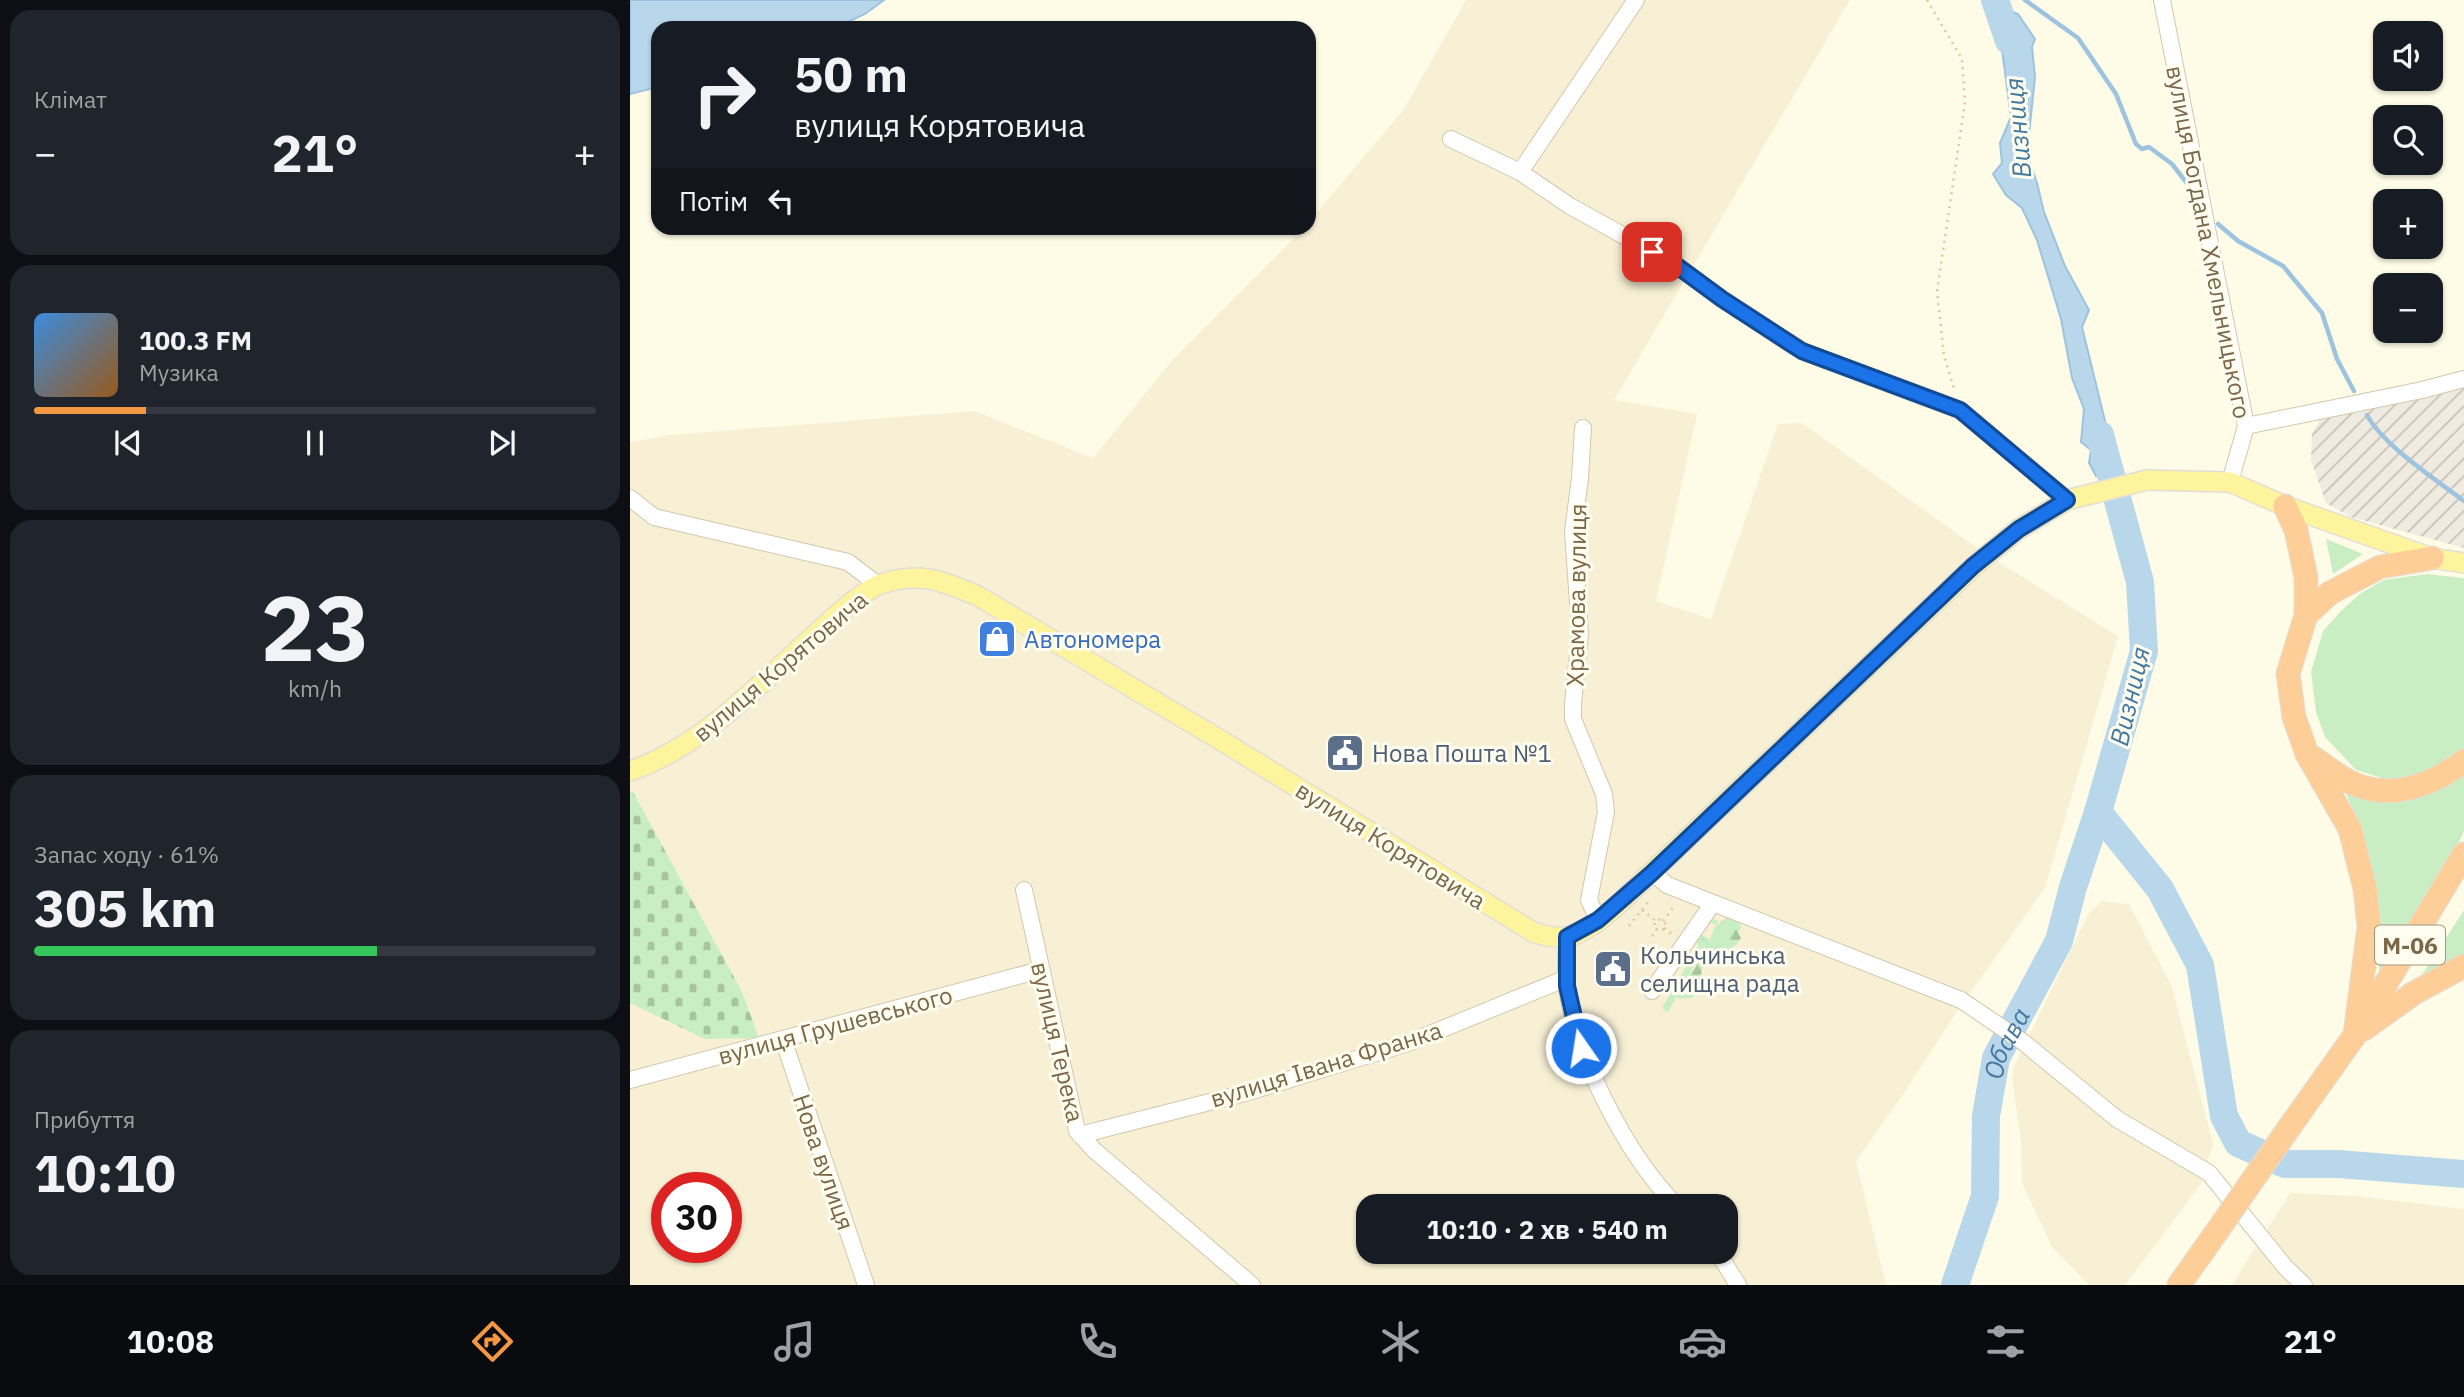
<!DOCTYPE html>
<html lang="uk">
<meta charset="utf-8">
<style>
body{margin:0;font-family:"IBM Plex Sans",sans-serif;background:#20242c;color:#f1f3f6;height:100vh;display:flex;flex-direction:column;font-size:26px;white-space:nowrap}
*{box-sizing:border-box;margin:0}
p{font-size:23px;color:#9ea1a6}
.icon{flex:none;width:38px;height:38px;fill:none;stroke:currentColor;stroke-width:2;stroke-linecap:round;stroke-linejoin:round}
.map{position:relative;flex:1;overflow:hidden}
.drawer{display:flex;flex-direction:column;gap:10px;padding:10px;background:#0d0f14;width:630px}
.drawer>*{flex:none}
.top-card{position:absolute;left:21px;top:21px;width:665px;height:214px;border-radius:21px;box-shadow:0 2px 5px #0004;background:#171b24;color:#f1f3f6;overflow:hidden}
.buttons{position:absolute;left:1743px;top:21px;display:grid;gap:14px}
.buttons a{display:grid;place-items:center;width:70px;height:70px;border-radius:14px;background:#171b24;box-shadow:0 2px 5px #0004;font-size:35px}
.speed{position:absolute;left:21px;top:1172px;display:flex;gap:14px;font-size:35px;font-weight:700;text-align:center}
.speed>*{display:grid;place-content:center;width:91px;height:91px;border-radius:50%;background:#171b24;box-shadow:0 2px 5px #0004;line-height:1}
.speed .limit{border:10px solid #d22;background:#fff;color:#111}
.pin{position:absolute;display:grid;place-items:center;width:60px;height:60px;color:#fff;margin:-30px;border-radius:14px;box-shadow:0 4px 10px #0006}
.me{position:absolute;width:77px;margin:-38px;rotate:347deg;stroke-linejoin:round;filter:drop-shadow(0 0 5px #0008)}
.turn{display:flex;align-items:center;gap:24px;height:147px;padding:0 28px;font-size:32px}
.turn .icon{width:91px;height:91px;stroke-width:2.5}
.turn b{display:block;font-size:49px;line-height:60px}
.then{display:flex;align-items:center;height:66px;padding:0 28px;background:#0003;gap:14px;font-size:26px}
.big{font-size:52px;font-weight:800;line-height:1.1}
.drawer .card{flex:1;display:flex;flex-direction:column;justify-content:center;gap:10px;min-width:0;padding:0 24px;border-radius:21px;background:#20242c}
.drawer .dial{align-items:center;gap:0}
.dial b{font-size:91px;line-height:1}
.song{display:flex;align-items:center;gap:21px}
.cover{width:84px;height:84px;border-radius:10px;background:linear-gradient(135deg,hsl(210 70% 55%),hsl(30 70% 35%))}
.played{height:7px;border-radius:4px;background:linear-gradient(90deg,#f49841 20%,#363941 20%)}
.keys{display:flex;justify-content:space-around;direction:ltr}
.heat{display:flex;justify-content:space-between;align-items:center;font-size:38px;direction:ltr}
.charge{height:10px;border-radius:5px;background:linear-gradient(90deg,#34c759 61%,#363941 0)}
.trip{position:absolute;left:726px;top:1194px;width:382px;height:70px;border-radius:21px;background:#171b24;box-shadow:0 2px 5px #0004;font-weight:800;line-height:70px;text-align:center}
.tabs{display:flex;height:112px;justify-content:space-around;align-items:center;background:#090b0e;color:#9ea1a6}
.tabs .icon{width:49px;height:49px}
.tabs .active{color:#f49841}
.tabs b{font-size:32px;color:#f1f3f6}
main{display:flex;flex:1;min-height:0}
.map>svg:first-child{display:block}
.residential{fill:#f7f0d5;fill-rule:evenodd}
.industrial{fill:url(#industrial-furrows)}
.grass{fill:#caeec3}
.forest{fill:url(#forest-firs)}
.cemetery{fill:url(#cemetery-stones)}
.water{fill:#b9d7eb;stroke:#9ec3de;stroke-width:2}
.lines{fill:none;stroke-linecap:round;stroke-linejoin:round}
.stream{stroke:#9ec3de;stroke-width:4.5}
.river{stroke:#b9d7eb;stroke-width:28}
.minor-casing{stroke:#d3c7ab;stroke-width:18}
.major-casing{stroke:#e2ded7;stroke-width:22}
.highway-casing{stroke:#e2ded7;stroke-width:25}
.path{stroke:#ddc79e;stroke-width:2.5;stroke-dasharray:2 5;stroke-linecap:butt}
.minor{stroke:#fff;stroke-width:16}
.major{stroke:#fff49e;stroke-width:19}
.highway{stroke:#fece98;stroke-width:23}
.highway-bridge-casing{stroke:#e2ded7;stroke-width:25;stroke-linecap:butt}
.highway-bridge{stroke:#fece98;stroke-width:23}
.route-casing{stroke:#114b97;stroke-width:18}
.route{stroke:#1a73e8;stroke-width:12}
.labels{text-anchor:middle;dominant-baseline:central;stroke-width:6;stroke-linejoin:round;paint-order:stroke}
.shield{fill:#fffdf0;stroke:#a3957a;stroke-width:2}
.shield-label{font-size:23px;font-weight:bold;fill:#7c6848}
.street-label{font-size:24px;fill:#7c6848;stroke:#fffdf0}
.shop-label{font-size:24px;fill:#366cbe;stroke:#fffdf0;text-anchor:start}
.service-label{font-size:24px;fill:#4e5e75;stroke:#fffdf0;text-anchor:start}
.water-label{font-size:26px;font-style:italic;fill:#4479a0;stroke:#fffdf0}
</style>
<main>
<section class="drawer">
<div class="card"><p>Клімат</p>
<div class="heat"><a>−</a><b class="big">21°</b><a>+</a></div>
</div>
<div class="card">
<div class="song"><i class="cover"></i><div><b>100.3 FM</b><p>Музика</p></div></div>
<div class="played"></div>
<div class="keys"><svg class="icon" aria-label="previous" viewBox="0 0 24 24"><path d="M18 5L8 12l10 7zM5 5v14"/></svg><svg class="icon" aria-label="pause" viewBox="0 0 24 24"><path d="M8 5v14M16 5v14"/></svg><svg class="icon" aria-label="next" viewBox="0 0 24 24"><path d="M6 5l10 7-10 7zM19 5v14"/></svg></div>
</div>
<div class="card dial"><b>23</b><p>km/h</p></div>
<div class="card"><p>Запас ходу · 61%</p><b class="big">305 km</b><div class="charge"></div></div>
<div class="card"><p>Прибуття</p><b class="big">10:10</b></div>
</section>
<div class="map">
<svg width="1834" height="1285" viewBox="0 0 1834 1285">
<defs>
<pattern id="industrial-furrows" width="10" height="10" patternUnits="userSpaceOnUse" patternTransform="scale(1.75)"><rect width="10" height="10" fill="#efebe1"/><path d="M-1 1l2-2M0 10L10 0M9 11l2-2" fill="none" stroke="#c7c2b8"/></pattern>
<pattern id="forest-firs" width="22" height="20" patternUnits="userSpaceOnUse" patternTransform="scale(1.75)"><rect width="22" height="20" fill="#caeec3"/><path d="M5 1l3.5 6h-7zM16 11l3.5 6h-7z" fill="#a9c5a0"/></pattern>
<pattern id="cemetery-stones" width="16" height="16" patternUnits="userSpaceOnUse" patternTransform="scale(1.75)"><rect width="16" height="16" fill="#caeec3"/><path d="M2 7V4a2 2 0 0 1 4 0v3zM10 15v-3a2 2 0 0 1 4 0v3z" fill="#a9c5a0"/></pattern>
</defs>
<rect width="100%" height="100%" fill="#fefce7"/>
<path class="residential" d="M836 0H1220L984 400 1067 414 1026 601 1081 619 1148 424 1172 423 1357 555 1488 636 1415 888 1328 1010 1268 1102 1226 1161 1256 1285H0V442L40 435 345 411 463 458 543 359 674 228H679V222L774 109ZM37 1188H96V1248H37ZM738 1206H1096V1251H738Z
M1472 901 1499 904 1542 987 1583 1144 1571 1184 1495 1285H1459L1422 1247 1392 1183 1391 1141 1382 1078 1384 1066 1459 913Z
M1660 1193 1725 1196 1834 1209V1285H1602Z"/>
<path class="industrial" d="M1834 383V548L1721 517 1696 503 1681 460 1682 434 1691 418Z"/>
<path class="grass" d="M1696 539 1733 554 1703 574Z
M1797 574 1834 578V752L1817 766 1765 782 1726 770 1695 737 1686 712 1681 672 1693 631 1711 611 1731 593 1754 580Z
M1834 772V831L1826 849 1749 975 1747 886 1730 828 1715 791Z
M1834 910V956L1790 978Z
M1076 916 1088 921 1086 925 1076 920 1069 933 1079 939 1038 1012 1032 1008 1068 946 1066 940Z"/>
<path class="forest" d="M1097 917 1110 923 1111 928 1108 932 1111 938C1100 955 1090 950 1075 959L1066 993 1062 998 1049 999 1044 994C1055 982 1067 966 1074 951L1071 940 1073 938 1080 940 1084 928Z"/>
<path class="cemetery" d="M0 792H3L112 992 129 1038 75 1039 0 1003Z"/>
<path class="water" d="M0 0H254L235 14 205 28H28V87L0 94Z
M1366 5 1388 14 1405 39 1402 47 1405 77 1397 154 1407 183 1414 212 1435 266 1459 310 1452 327 1487 470 1466 476 1459 463 1461 450 1451 442 1454 409 1442 378 1431 319 1407 240 1392 208 1376 195 1363 174 1372 163 1370 143 1381 117Z"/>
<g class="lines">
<path class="stream" d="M1395 0 1448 38 1486 94 1506 144 1512 149 1519 147 1542 164 1556 182
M1588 224 1608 241 1653 266 1692 313 1707 359 1724 391
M1737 415C1753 445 1806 480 1834 501"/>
<g class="river">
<path d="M1365 0 1379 41"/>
<path d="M1470 435 1510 582 1514 651 1468 812 1530 889 1570 965 1594 1116 1608 1143 1655 1164H1708L1834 1174"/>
<path id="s1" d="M1325 1285 1355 1196 1356 1116 1366 1058 1429 941 1443 887 1468 812"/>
</g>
<defs>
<path id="minor" d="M1006 0 890 172 940 206 1043 263 1092 299 1172 351 1330 410 1437 500
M1532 0 1616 426 1600 482
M821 139 890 172
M1616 426 1792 390 1834 379
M953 428 950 478 943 531 950 633 943 704V719L974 794 976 812 959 900 968 920
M0 498 24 517 218 562 248 585
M1022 872 1037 885 1331 1000 1393 1042 1487 1119 1579 1173 1656 1268 1674 1285
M394 890 447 1131 464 1150 622 1285
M937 937C937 953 935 970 937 986 945 1056 997 1156 1047 1206
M1022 991 1083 903
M153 1039 236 1285
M0 1080 410 970
M450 1135 615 1093 778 1043 937 978
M1087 1251 1108 1285"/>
<path id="major" d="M0 771C72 747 131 682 188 632 202 619 233 590 251 584 292 571 312 581 348 596L587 738 903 932C914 936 923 938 935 937 963 934 1001 891 1022 872L1344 566 1389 529 1437 500 1517 480 1600 482 1655 506 1802 558 1834 563"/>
<path id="highway" d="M1655 506 1666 530 1676 577V615L1658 674 1664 717 1677 754 1720 829 1735 889 1739 927 1725 1035
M1676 615 1700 593 1750 567 1802 558
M1682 757C1694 765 1705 774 1718 781 1758 802 1801 786 1834 761
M1734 1029 1784 993 1834 966
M1661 1125 1725 1035 1834 854
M1549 1285 1583 1237"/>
</defs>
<use href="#minor" class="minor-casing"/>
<use href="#major" class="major-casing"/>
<use href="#highway" class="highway-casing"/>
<path class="path" d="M1297 0 1332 59 1335 102 1307 292 1314 355 1325 392
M1012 910 1026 921
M1024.5 925a5.5 5.5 0 1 1 11 0a5.5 5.5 0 1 1-11 0Z
M1033 921 1045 905
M999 926 1018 902
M1034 928 1043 935
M1022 936 1027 930"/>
<use href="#minor" class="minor"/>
<use href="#major" class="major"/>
<use href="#highway" class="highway"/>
<defs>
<path id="highway-bridge" d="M1583 1237 1661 1125"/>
</defs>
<use href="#highway-bridge" class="highway-bridge-casing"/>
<use href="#highway-bridge" class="highway-bridge"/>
</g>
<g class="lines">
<defs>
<path id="route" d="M951 1048 937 986V937L968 920 1022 873 1343 566 1389 529 1437 500 1330 410 1172 351 1092 299 1043 263 1022 252"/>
</defs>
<use href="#route" class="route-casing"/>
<use href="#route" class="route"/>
</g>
<defs>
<symbol id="shop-square" viewBox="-11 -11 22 22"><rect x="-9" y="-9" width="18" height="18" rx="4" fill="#3f7fe0" stroke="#fffdf0"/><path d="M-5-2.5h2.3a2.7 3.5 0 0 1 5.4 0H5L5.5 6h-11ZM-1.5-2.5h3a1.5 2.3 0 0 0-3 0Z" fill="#fff"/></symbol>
<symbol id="civic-square" viewBox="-11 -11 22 22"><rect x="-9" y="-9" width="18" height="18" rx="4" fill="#5c6f8a" stroke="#fffdf0"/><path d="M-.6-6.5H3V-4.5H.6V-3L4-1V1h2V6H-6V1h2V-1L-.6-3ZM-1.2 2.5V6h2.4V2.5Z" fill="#fff"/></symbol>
</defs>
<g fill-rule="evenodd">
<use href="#shop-square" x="345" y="617" width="44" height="44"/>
<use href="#civic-square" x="693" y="731" width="44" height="44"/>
<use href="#civic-square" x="961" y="947" width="44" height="44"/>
</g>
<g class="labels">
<rect class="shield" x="1745" y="925.5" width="70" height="39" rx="5"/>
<g class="shield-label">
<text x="1780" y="945">М-06</text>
</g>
<g class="street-label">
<text transform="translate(1579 242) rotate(79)">вулиця Богдана Хмельницького</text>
<text transform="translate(946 595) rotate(-89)">Храмова вулиця</text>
<text transform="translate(150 666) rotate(-40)">вулиця Корятовича</text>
<text transform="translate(761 845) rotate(32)">вулиця Корятовича</text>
<text transform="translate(205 1025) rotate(-15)">вулиця Грушевського</text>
<text transform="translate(428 1042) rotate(77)">вулиця Терека</text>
<text transform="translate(696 1064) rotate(-17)">вулиця Івана Франка</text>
<text transform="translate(194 1162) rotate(71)">Нова вулиця</text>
</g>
<g class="shop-label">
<text x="394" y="639">Автономера</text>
</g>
<g class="service-label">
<text x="742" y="753">Нова Пошта №1</text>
<text x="1010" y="955">Кольчинська<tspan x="1010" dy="28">селищна рада</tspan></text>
</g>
<g class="water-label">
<text transform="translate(1387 128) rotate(-95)">Визниця</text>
<text transform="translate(1499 696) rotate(-77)">Визниця</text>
<text stroke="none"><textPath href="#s1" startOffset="250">Обава</textPath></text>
</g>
</g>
</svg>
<div class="buttons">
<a><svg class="icon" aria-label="sound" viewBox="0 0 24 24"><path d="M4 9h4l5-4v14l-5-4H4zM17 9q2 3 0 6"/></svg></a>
<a><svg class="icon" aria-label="search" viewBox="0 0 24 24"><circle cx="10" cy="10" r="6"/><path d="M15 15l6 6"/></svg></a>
<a>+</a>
<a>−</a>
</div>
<div class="speed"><div class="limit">30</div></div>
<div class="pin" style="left:1022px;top:252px;background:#d93025"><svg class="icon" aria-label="arrive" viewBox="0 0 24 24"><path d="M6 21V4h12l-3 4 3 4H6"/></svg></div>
<svg class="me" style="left:951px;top:1048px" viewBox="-20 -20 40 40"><circle r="17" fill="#1a73e8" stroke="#fff" stroke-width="3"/><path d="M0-11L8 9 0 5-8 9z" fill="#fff"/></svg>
<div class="trip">10:10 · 2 хв · 540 m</div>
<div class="top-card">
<div class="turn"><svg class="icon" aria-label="right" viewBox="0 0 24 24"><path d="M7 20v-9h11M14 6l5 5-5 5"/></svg><div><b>50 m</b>вулиця Корятовича</div></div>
<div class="then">Потім<svg class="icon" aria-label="left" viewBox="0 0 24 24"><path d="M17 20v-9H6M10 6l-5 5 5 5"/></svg></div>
</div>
</div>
</main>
<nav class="tabs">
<b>10:08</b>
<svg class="icon active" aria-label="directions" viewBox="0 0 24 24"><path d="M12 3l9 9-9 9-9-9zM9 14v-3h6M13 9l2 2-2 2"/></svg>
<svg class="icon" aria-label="music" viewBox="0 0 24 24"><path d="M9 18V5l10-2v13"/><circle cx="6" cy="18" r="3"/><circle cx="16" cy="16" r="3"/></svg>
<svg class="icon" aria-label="phone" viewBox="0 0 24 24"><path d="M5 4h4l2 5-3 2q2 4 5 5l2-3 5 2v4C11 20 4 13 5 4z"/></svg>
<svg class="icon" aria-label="climate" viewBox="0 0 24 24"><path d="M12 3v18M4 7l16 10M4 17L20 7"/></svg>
<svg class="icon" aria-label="car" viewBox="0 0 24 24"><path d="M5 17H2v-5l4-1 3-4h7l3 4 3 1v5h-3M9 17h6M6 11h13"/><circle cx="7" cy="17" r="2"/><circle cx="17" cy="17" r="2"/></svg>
<svg class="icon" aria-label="filters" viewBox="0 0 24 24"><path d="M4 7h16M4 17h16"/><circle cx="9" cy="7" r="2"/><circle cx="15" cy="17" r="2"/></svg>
<b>21°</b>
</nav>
